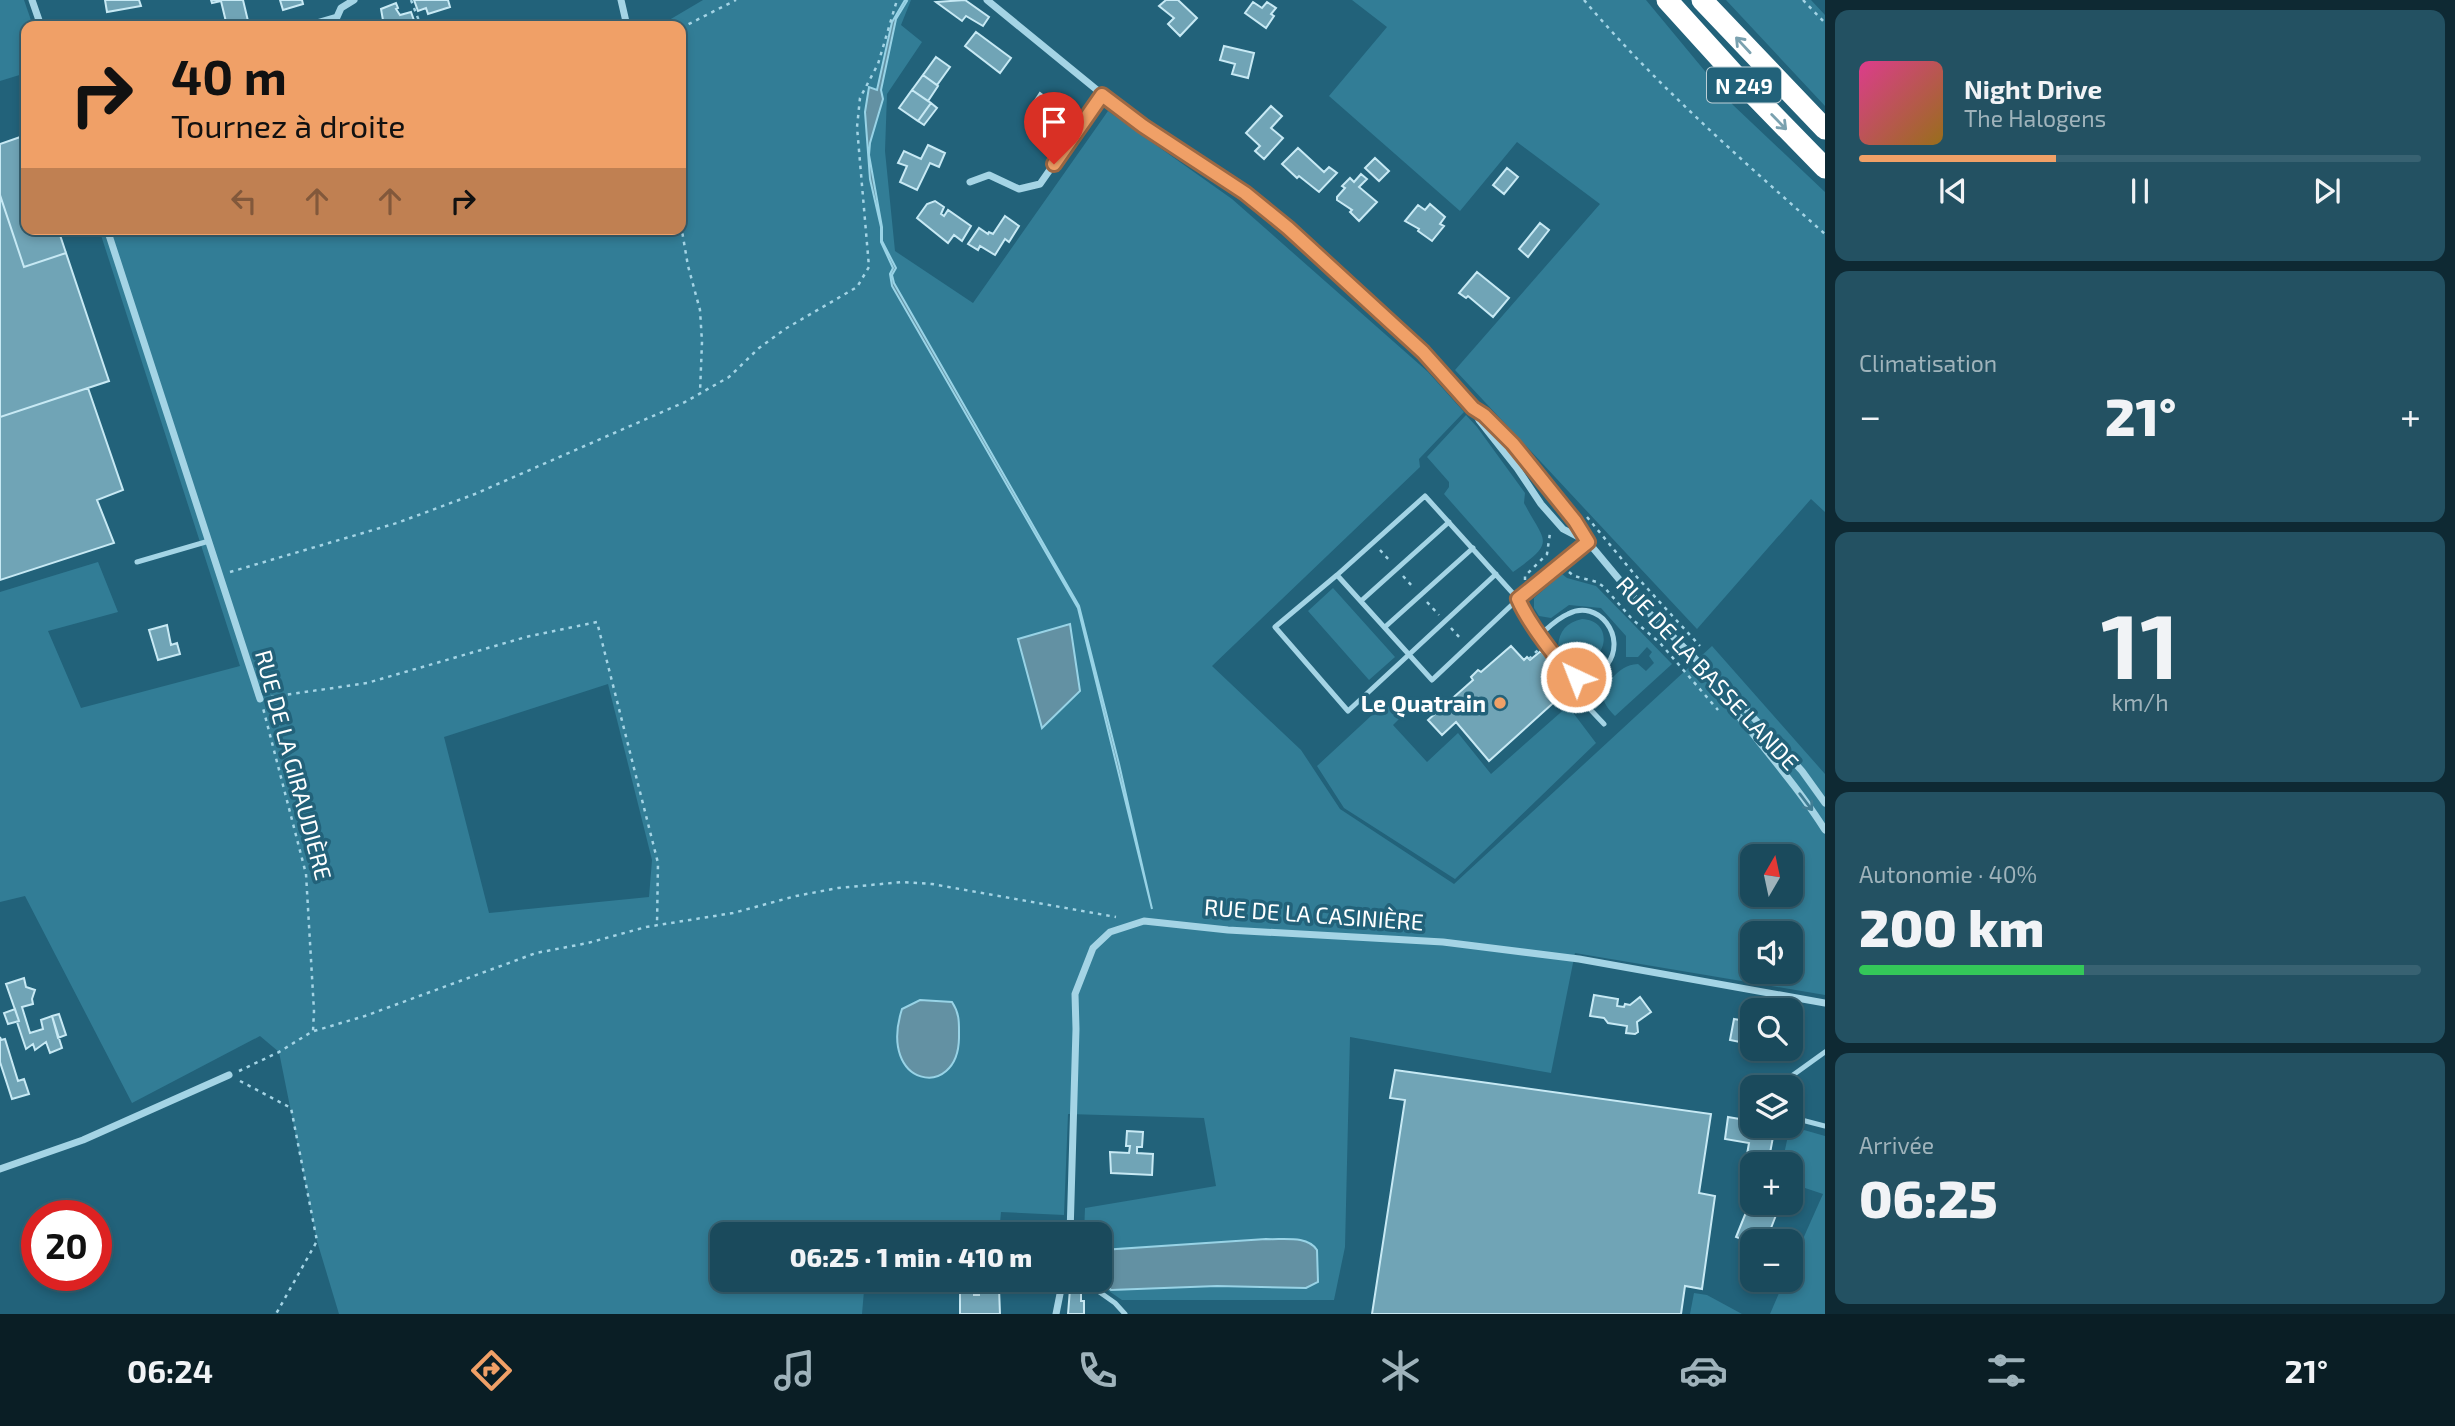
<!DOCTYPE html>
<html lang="fr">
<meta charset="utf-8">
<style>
body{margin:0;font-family:"Exo 2",sans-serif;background:#235162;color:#f1f3f6;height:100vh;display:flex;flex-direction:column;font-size:26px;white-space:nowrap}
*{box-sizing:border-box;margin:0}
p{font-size:23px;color:#9fb3bb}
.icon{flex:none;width:38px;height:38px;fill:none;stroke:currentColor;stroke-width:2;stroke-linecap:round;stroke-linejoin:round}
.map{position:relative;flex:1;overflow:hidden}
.side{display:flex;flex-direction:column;gap:10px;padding:10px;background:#0e2933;width:630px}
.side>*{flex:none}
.top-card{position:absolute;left:21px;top:21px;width:665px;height:214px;border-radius:14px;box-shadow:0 4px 10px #0003,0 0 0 2px #386272;background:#f0a067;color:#111;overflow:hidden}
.needle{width:46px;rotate:9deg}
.buttons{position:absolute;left:1740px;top:844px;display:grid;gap:14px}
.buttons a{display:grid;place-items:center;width:63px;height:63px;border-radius:14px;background:#1a4a5c;box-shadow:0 4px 10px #0003,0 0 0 2px #386272;font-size:35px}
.speed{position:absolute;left:21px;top:1200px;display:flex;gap:14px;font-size:35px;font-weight:700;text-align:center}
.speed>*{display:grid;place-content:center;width:91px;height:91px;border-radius:50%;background:#1a4a5c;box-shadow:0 4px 10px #0003,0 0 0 2px #386272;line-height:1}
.speed .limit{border:10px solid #d22;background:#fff;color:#111}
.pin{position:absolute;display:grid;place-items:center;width:60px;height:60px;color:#fff;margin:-72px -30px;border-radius:50% 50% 50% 0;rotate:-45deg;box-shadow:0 0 7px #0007}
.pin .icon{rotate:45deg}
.me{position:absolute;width:77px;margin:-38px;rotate:317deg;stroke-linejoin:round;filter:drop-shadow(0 0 5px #0008)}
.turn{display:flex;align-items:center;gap:24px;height:147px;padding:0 35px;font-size:32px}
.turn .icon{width:91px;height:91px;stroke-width:2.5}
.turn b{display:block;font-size:49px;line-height:60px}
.lanes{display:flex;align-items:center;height:66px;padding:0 35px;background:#0003;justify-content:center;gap:35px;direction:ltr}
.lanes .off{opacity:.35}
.big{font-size:52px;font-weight:800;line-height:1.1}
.side .card{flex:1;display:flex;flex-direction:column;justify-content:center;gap:10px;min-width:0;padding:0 24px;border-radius:14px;background:#235162}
.side .dial{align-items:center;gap:0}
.dial b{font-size:91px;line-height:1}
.song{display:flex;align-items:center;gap:21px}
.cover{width:84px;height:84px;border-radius:10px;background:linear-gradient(135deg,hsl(330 70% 55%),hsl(40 70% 35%))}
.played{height:7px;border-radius:4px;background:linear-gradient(90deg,#f0a067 35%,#386272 35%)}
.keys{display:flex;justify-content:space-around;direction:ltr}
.heat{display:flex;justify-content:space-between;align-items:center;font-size:38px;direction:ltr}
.charge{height:10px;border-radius:5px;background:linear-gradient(90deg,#34c759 40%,#386272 0)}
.trip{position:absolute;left:710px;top:1222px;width:402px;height:70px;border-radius:14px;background:#1a4a5c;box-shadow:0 4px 10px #0003,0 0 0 2px #386272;font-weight:800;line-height:70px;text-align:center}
.tabs{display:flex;height:112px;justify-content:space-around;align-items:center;background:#0a1e25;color:#9fb3bb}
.tabs .icon{width:49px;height:49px}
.tabs .current{color:#f0a067}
.tabs b{font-size:32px;color:#f1f3f6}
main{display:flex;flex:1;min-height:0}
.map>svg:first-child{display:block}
.green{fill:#327d96;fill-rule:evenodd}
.water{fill:#6391a3;stroke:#98d3e6;stroke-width:2}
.building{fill:#70a4b6;stroke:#c7e9f4;stroke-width:2}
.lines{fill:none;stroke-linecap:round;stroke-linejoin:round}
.path{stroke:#a4d4e5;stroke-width:2.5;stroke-dasharray:3.5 5;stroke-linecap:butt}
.lane{stroke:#a4d4e5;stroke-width:5}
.street{stroke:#a4d4e5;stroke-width:7}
.highway{stroke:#fff;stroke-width:21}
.oneway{stroke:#7aa1af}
.oneway2{stroke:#427e95}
.route-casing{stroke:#9c6843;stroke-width:18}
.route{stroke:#f0a067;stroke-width:12}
.poi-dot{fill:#f0a067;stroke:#22627a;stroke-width:2.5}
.labels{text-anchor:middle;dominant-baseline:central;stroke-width:7;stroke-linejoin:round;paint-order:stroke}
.shield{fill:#22627a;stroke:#bdd0d7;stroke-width:2}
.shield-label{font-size:21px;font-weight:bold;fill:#fff}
.street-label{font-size:23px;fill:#fff;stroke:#22627a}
.poi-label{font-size:23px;font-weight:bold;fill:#fff;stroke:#22627a;text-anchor:end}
</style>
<main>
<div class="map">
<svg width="1825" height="1314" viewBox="0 0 1825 1314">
<rect width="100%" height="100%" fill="#22627a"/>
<path class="green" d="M0 0H24L33 26H26V73L0 81Z
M703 0H911L901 25 922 42 887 94 885 151 895 251 973 303 1108 111 1232 199 1428 372 1464 412 1419 459 1420 467 1212 666 1301 750 1340 809 1454 884 1712 646 1825 774V995L1575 953 1551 1073 1350 1037 1345 1247 1334 1300H1122L1091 1279H1100L1111 1290 1217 1286 1266 1239 1101 1251V1234H1084L1085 1208 1216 1186 1204 1118 1068 1114 1064 1215 1001 1212 999 1234H723V1279H865L862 1314H339L317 1241 279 1052 260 1036 132 1103 25 896 0 902V592L98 562 118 612 48 631 81 708 240 666 99 229H681V26H659ZM608 684 652 860 649 897 489 913 444 737ZM1752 856H1790V894H1752ZM1752 933H1790V971H1752Z
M1352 0H1646L1733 105 1825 192V512L1811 499 1697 629 1455 370 1600 204 1517 142 1460 211 1329 96 1387 27Z
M1726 0H1811L1825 15V106Z
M1466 415 1477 427 1525 493 1524 503C1545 543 1557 541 1513 572L1444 494 1449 487V482L1427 457Z
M1562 574 1567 578 1596 586 1672 664 1615 716C1601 702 1598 691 1613 677 1621 669 1626 665 1638 664L1646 671 1654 663 1649 656 1652 652 1647 647 1638 657H1626V636L1601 608 1569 605 1551 618 1539 616 1534 608V598Z
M1333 588 1395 657 1369 680 1308 611Z
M1582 619C1620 621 1604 676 1566 661L1558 646C1559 631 1567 622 1582 619Z
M1385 703 1400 718 1393 725 1427 762 1458 733 1491 774 1568 706 1596 743 1455 879 1344 808 1317 766Z
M1790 1126 1825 1136V1314H1770L1785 1279H1790V1268L1823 1194 1790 1183V1164H1782Z
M1694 1293 1707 1295 1742 1314H1690Z"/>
<path class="water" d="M905 0 907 1 896 19 881 90 883 99 870 143 869 155 882 227V241L896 268 892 275 894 283 1079 606 1119 764 1152 909 1078 608 892 286 890 274 893 268 881 242V227L870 179 865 112 869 87 877 90 892 22Z
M1070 624 1080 691 1042 728 1018 639Z
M920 1000 952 1002C960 1014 959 1023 959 1038 958 1101 877 1087 902 1009Z
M1266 1239C1283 1240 1307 1235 1317 1250L1318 1282 1306 1288 1217 1286 1111 1290 1100 1279 1102 1250Z"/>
<path class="building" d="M105 0H139L141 6 107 12Z
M211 0H243L248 21 227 26 221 1 212 3Z
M280 0H302L303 4 283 10Z
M414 0H448L450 7 428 14 426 8 418 11Z
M965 0 989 17 983 26 966 16 962 21 936 2Z
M1166 0H1178L1197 18 1180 36 1168 24 1174 18 1159 6Z
M1253 2 1262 8 1267 2 1276 8 1271 14 1274 16 1266 28 1245 13Z
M396 3 398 8 396 9 400 15 411 12 416 26H384L381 9Z
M976 32 1011 58 1000 73 965 46Z
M1224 46 1254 53 1248 78 1232 74 1235 64 1220 60Z
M936 57 950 67 937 85 923 75Z
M923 75 938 86 928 101 912 90Z
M912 90 931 103 918 121 899 108Z
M1040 93 1062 109 1051 126 1035 116 1039 110 1032 105Z
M931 103 937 108 924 125 918 121Z
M1271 106 1282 116 1271 128 1283 138 1264 159 1255 151 1260 146 1246 133Z
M26 135V229H58L66 253 24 267 0 195V144Z
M928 145 945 153 939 167 930 163 917 190 900 182 907 166 898 163 904 151 921 159Z
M1298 148 1324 172 1329 167 1337 173 1319 192 1299 176 1297 178 1282 164Z
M1375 158 1389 171 1379 181 1365 168Z
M1507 168 1518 177 1504 194 1493 185Z
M1361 174 1367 179 1359 187 1377 202 1359 221 1350 212 1352 210 1337 200V197L1345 188 1342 186 1350 178 1354 182Z
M0 195 24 267 66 253 109 381 0 417Z
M935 201 944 207 941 214 944 216 948 210 971 226 962 241 954 235 948 243 917 218 927 204Z
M1430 204 1445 217 1440 224 1444 226 1432 241 1418 231 1419 229 1405 221 1418 205 1425 210Z
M1005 216 1019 226 1009 242 1005 239 995 255 980 246 978 250 968 244 979 228 988 234 989 232 993 234Z
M1540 223 1549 230 1528 257 1519 249Z
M1477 272 1509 298 1493 317 1468 296 1466 298 1459 293Z
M88 388 123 490 97 500 114 543 0 580V417Z
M167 625 171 645 177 643 180 654 158 660 149 630Z
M1511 646 1524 660 1527 657 1530 660 1541 651 1572 686 1489 761 1456 722 1442 735 1428 720 1473 680 1471 677 1478 670 1481 672Z
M24 978 26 987 35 990 32 999 33 1004 22 1007 30 1033 43 1029 41 1020 52 1016 62 1048 50 1053 46 1042 35 1050 33 1044 26 1049 17 1022 19 1021 6 984Z
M1594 995 1618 999 1617 1006 1624 1007 1625 1004 1630 1005 1640 997 1651 1012 1637 1022 1638 1032 1635 1034 1626 1033 1627 1026 1608 1023 1604 1018 1590 1016Z
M15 1009 19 1021 8 1024 4 1013Z
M59 1014 66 1035 58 1038 52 1016Z
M1734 1019 1752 1022V1048H1765V1052L1749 1049 1750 1044 1730 1040Z
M0 1037 1 1040 5 1039 18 1081 24 1079 29 1094 12 1099 0 1062Z
M1395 1070 1711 1114 1699 1193 1715 1196 1702 1289 1685 1286 1681 1314H1372L1405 1100 1390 1098Z
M1728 1117 1752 1121V1125L1775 1126 1768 1164 1746 1160 1749 1143 1725 1139Z
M1127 1131 1143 1132 1142 1147H1137V1153L1153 1154 1152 1175 1111 1173 1110 1152 1129 1153 1130 1146H1126Z
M1751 1200 1752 1202 1778 1210 1766 1241H1752V1243L1736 1237Z
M1008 1221 1027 1223V1234H1008Z
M979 1287 999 1288 1000 1314H960V1292H974V1295H979Z
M1070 1289H1081V1301H1084V1314H1068Z"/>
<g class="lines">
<path class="path" d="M411 0 421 26
M1584 0C1656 85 1742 160 1825 234
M1803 0 1825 23
M595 26 616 21
M681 28 736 0
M681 225 688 266 700 310 702 342 700 392
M1587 517 1635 575 1700 646
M1380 550 1390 561
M230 572 397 523 475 494 685 402 729 377 759 348 785 329 857 287 869 267 857 127 860 98 878 64 897 0
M1569 572 1574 576 1597 582 1604 587 1632 619 1660 643 1718 710
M1403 576 1413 587
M1525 580V576L1547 554 1550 533
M1427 602 1439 615
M1451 628 1460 638
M1529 659 1539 649
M271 697 367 683 526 637 597 622 658 863 657 925
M314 1031 365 1016 536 953 588 943 646 927 733 913 796 896 838 888 903 882 932 884 1116 917
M239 1071 279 1052 313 1031 314 1011 306 874 263 708
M240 1081 291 1108 317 1241 276 1314"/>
<path class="lane" d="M1425 496 1518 599 1432 680 1337 575Z
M137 562 209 541
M1337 575 1275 627 1348 711 1496 574
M1361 601 1449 522
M1385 627 1473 548
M1541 634 1525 615 1518 599 1588 542
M1589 677H1576L1565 669 1541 634C1549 627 1558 618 1568 614 1598 598 1628 637 1607 665 1603 670 1595 673 1589 677L1587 706 1604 724
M1790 1087 1793 1075 1825 1052
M1790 1117 1825 1126
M1081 1279 1115 1303 1125 1314"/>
<path class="street" d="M32 0 41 26
M621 0 627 26
M987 0 1119 108 1245 193 1288 227 1422 352 1473 408 1484 415 1513 444 1575 521 1588 542 1638 602 1742 705 1802 771 1825 803
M306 26 337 17 341 8 354 0
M970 182 989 175 1019 189 1040 184 1102 95
M107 229 260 699
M1474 410 1479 420 1517 468 1541 504 1563 529 1588 542
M1716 686C1751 735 1793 779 1825 830
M0 1169 83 1140 229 1075
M1070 1234 1076 1029 1075 994 1093 948 1110 932 1144 921 1228 930 1443 942 1579 959 1825 1003
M1056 1314 1063 1279"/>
<path class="highway" d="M1667 0 1745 86 1825 168
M1702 0 1825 129"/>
</g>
<defs><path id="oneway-shaft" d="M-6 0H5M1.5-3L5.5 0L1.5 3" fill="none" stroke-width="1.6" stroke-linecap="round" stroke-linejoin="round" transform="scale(1.75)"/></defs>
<g class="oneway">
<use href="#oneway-shaft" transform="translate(1743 45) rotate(-133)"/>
<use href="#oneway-shaft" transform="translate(1779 122) rotate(46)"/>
</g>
<use class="oneway2" href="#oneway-shaft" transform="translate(1806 802) rotate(53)"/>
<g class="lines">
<defs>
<path id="route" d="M1054 164 1102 95 1143 126 1245 193 1288 228 1423 352 1473 408 1484 415 1513 444 1575 521 1588 542 1518 599C1527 620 1558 664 1576 677"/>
</defs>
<use href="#route" class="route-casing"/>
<use href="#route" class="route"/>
</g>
<circle class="poi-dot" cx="1500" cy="703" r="7"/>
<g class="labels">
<rect class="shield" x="1707" y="67.5" width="74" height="35" rx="5"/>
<g class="shield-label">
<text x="1744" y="85">N 249</text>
</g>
<g class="street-label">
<text transform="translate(1708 673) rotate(47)">RUE DE LA BASSE LANDE</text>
<text transform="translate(294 765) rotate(75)">RUE DE LA GIRAUDIÈRE</text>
<text transform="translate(1314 914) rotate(4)">RUE DE LA CASINIÈRE</text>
</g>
<g class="poi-label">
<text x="1486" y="703">Le Quatrain</text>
</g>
</g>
</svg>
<div class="buttons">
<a><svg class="needle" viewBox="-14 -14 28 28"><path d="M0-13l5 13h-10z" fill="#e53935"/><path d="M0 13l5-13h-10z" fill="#9fb3bb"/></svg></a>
<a><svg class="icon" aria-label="sound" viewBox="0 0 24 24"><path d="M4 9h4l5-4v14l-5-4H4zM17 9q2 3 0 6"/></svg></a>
<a><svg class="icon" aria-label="search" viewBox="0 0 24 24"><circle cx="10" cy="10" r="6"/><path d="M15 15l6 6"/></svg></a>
<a><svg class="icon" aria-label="layers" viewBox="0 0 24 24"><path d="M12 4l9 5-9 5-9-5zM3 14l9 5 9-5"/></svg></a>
<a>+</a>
<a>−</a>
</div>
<div class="speed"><div class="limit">20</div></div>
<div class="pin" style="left:1054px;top:164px;background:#d93025"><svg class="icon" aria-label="arrive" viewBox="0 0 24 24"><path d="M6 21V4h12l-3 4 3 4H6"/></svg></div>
<svg class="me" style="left:1576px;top:677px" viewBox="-20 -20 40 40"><circle r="17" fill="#f0a067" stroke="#fff" stroke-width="3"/><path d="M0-11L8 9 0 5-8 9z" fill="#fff"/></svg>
<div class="trip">06:25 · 1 min · 410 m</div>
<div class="top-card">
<div class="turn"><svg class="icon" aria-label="right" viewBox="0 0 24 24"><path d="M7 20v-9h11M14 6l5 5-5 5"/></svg><div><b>40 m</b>Tournez à droite</div></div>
<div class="lanes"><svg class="icon off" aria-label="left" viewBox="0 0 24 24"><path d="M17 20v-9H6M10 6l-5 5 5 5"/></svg><svg class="icon off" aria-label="ahead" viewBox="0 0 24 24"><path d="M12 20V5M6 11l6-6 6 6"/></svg><svg class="icon off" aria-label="ahead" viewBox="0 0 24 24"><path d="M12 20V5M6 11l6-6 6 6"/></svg><svg class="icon" aria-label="right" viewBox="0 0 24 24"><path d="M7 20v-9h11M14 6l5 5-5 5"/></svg></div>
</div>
</div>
<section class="side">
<div class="card">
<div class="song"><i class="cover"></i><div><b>Night Drive</b><p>The Halogens</p></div></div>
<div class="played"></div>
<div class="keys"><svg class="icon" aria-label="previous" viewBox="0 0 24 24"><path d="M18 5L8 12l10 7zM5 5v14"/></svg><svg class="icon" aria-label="pause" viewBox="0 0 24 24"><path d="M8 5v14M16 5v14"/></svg><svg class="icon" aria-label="next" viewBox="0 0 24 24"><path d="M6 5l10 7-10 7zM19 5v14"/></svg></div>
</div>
<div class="card"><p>Climatisation</p>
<div class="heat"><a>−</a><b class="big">21°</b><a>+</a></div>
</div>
<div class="card dial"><b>11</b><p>km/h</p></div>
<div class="card"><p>Autonomie · 40%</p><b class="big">200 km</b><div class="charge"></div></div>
<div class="card"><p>Arrivée</p><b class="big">06:25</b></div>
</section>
</main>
<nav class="tabs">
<b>06:24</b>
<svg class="icon current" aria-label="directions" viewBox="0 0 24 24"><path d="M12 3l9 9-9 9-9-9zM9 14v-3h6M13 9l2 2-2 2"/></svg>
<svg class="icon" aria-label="music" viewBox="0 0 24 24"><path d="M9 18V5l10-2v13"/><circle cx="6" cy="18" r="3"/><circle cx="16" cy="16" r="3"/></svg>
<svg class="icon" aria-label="phone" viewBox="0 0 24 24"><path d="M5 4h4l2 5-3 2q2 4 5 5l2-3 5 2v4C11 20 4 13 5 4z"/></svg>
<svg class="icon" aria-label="climate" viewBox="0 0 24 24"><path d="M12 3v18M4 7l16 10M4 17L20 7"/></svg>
<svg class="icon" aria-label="car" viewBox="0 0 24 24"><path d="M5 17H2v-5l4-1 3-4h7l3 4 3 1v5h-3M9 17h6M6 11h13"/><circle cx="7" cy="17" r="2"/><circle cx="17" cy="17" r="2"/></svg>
<svg class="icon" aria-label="filters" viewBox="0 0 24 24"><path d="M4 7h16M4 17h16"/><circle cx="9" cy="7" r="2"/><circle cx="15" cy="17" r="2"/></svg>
<b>21°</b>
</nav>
